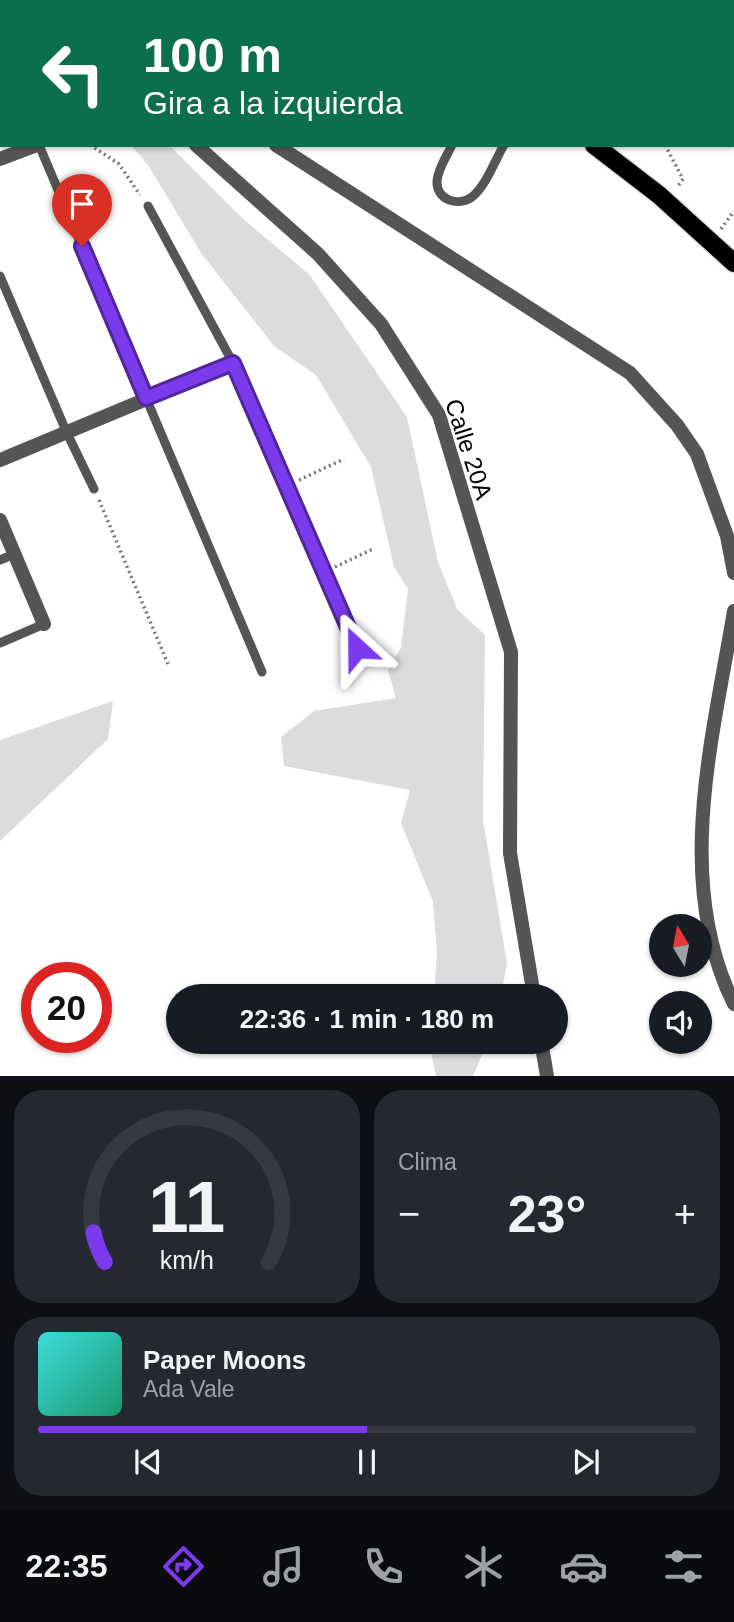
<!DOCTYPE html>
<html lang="es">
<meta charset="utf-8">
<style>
body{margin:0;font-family:Helvetica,sans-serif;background:#242831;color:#f1f3f6;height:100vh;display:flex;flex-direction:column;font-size:26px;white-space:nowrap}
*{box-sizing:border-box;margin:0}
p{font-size:23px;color:#9ea1a6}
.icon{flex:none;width:38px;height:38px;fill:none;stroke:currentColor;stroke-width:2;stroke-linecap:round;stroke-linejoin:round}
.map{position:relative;height:1076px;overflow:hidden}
.sheet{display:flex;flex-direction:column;gap:14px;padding:14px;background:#0d0f14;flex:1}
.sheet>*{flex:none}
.banner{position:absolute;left:0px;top:0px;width:735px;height:147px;box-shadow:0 2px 5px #0004;background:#0b6e4f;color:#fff;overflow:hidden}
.needle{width:46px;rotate:350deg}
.fabs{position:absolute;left:649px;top:914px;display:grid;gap:14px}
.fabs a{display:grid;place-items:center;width:63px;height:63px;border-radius:50%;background:#171b24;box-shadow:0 2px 5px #0004;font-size:35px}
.speed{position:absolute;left:21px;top:962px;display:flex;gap:14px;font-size:35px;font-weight:700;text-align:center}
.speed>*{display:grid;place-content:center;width:91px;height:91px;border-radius:50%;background:#171b24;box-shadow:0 2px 5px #0004;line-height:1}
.speed .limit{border:10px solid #d22;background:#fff;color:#111}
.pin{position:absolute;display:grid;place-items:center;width:60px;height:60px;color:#fff;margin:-72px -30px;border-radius:50% 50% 50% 0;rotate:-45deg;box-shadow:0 0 7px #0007}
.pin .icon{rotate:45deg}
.me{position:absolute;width:77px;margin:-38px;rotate:336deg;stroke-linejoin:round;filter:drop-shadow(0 0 5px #0008)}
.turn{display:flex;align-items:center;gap:24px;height:147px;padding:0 28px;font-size:32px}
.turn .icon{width:91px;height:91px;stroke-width:2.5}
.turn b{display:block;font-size:49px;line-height:60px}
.big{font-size:52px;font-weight:800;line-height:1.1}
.sheet .card{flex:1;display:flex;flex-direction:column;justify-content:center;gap:10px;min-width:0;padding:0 24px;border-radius:28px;background:#242831}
.sheet .dial{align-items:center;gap:0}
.dial svg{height:182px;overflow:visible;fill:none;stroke:#363941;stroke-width:7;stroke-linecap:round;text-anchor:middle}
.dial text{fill:#f1f3f6;stroke:none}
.song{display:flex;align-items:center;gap:21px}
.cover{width:84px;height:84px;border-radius:10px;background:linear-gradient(135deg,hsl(180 70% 55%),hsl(160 70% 35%))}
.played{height:7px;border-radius:4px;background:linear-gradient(90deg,#7c3aed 50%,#363941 50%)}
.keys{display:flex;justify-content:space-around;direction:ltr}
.heat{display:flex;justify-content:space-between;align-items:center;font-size:38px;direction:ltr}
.sheet .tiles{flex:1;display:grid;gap:14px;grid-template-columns:1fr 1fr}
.card:last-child{grid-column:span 2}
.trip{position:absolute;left:166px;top:984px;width:402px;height:70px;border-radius:35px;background:#171b24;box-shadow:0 2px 5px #0004;font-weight:800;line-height:70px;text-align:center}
.menu{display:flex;height:112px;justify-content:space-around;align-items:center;background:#090b0e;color:#9ea1a6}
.menu .icon{width:49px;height:49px}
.menu .active{color:#7c3aed}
.menu b{font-size:32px;color:#f1f3f6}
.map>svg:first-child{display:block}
.green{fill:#dcdcdc}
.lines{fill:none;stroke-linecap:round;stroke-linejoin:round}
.primary-casing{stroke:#dbdbdb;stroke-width:21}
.path{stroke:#777;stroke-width:3.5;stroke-dasharray:2 3.5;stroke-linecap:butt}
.lane{stroke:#555;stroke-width:9}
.street{stroke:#555;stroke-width:14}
.primary{stroke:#000;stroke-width:18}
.route-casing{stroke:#51269a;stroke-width:18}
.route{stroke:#7c3aed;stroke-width:12}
.labels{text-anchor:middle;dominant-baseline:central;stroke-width:5;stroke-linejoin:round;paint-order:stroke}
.street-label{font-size:24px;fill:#000;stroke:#fff}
</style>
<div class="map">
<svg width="734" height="1076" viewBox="0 0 734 1076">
<rect width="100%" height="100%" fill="#fff"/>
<path class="green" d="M131 145H169L241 217 309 274 407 417 438 562 457 609 485 635 483 820 507 963 501 996H434L437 952 433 902 401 823 410 790 284 766 281 737 314 711 396 698 388 671 401 647 408 589 394 567 371 467 316 375 274 346 201 253 148 165Z
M113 701 108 739 0 841V740Z
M429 1041H488L473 1076H436Z"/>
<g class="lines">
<defs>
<path id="primary" d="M332 0 336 2
M594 145 659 195 734 263"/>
</defs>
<use href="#primary" class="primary-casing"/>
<path class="path" d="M722 0 724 2
M733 11 734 12
M90 145 119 164 140 195
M665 145 683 179 678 186
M721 229 734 211
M299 480 344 459
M99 500 168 664
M335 567 373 549"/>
<path class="lane" d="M27 0H41
M39 145 262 672
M452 145C447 156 438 168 437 181 436 200 458 207 472 197 486 186 495 160 504 145
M148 206 233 363 357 648
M0 276 66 431 94 489
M0 560 12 555
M0 643 44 624"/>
<path class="street" d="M102 0 103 2
M439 0 443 2
M0 30H2
M196 145 318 254 381 324 439 415 511 652 510 853 534 996
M276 145 630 373 677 425 697 454 727 536 734 573
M0 159 37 145
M0 460 233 363
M0 520 44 624
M734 611C713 738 673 881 734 1004
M541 1041 547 1076"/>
<use href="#primary" class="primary"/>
</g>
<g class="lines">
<defs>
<path id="route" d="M82 246 146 398 233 363 357 648"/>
</defs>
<use href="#route" class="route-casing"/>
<use href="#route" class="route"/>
</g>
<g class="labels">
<g class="street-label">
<text transform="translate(469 449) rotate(72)">Calle 20A</text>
</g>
</g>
</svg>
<div class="fabs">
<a><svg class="needle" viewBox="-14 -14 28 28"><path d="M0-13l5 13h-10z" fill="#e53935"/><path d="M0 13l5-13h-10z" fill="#9ea1a6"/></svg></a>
<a><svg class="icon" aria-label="sound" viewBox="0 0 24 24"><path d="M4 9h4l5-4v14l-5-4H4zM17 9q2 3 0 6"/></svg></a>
</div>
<div class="speed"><div class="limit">20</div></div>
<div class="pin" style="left:82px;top:246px;background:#d93025"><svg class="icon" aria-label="arrive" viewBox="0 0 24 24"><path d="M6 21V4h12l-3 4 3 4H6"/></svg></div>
<svg class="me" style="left:357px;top:648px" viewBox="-20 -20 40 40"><path d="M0-17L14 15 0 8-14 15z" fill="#7c3aed" stroke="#fff" stroke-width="4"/></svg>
<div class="trip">22:36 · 1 min · 180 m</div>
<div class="banner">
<div class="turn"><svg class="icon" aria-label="left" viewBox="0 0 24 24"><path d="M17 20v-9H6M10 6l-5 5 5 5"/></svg><div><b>100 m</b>Gira a la izquierda</div></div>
</div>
</div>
<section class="sheet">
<div class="tiles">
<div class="card dial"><svg viewBox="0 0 100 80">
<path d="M14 69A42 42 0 1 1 86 69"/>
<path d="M14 69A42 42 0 0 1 9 56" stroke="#7c3aed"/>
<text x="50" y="56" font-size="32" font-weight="700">11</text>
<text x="50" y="72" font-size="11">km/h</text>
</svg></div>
<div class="card"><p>Clima</p>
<div class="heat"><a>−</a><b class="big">23°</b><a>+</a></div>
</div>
<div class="card">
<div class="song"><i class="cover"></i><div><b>Paper Moons</b><p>Ada Vale</p></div></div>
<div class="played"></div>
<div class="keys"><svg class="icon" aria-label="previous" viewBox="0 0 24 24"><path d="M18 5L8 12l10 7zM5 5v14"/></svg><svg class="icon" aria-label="pause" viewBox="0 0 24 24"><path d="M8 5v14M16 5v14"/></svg><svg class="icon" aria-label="next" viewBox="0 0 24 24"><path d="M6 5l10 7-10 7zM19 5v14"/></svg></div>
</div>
</div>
</section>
<nav class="menu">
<b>22:35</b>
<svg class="icon active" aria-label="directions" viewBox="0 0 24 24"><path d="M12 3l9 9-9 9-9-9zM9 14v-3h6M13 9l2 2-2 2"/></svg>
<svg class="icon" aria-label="music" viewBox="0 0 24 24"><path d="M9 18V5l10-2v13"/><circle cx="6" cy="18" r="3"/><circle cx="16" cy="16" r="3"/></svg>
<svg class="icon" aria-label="phone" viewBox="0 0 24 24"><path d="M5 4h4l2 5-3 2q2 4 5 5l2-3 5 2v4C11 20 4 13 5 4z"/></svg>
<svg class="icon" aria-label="climate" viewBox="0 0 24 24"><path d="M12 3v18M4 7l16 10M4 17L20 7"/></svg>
<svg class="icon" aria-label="car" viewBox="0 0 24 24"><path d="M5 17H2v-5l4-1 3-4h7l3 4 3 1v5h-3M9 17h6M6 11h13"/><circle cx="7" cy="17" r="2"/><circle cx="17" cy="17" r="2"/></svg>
<svg class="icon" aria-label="filters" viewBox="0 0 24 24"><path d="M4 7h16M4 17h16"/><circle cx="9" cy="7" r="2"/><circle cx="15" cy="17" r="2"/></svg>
</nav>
